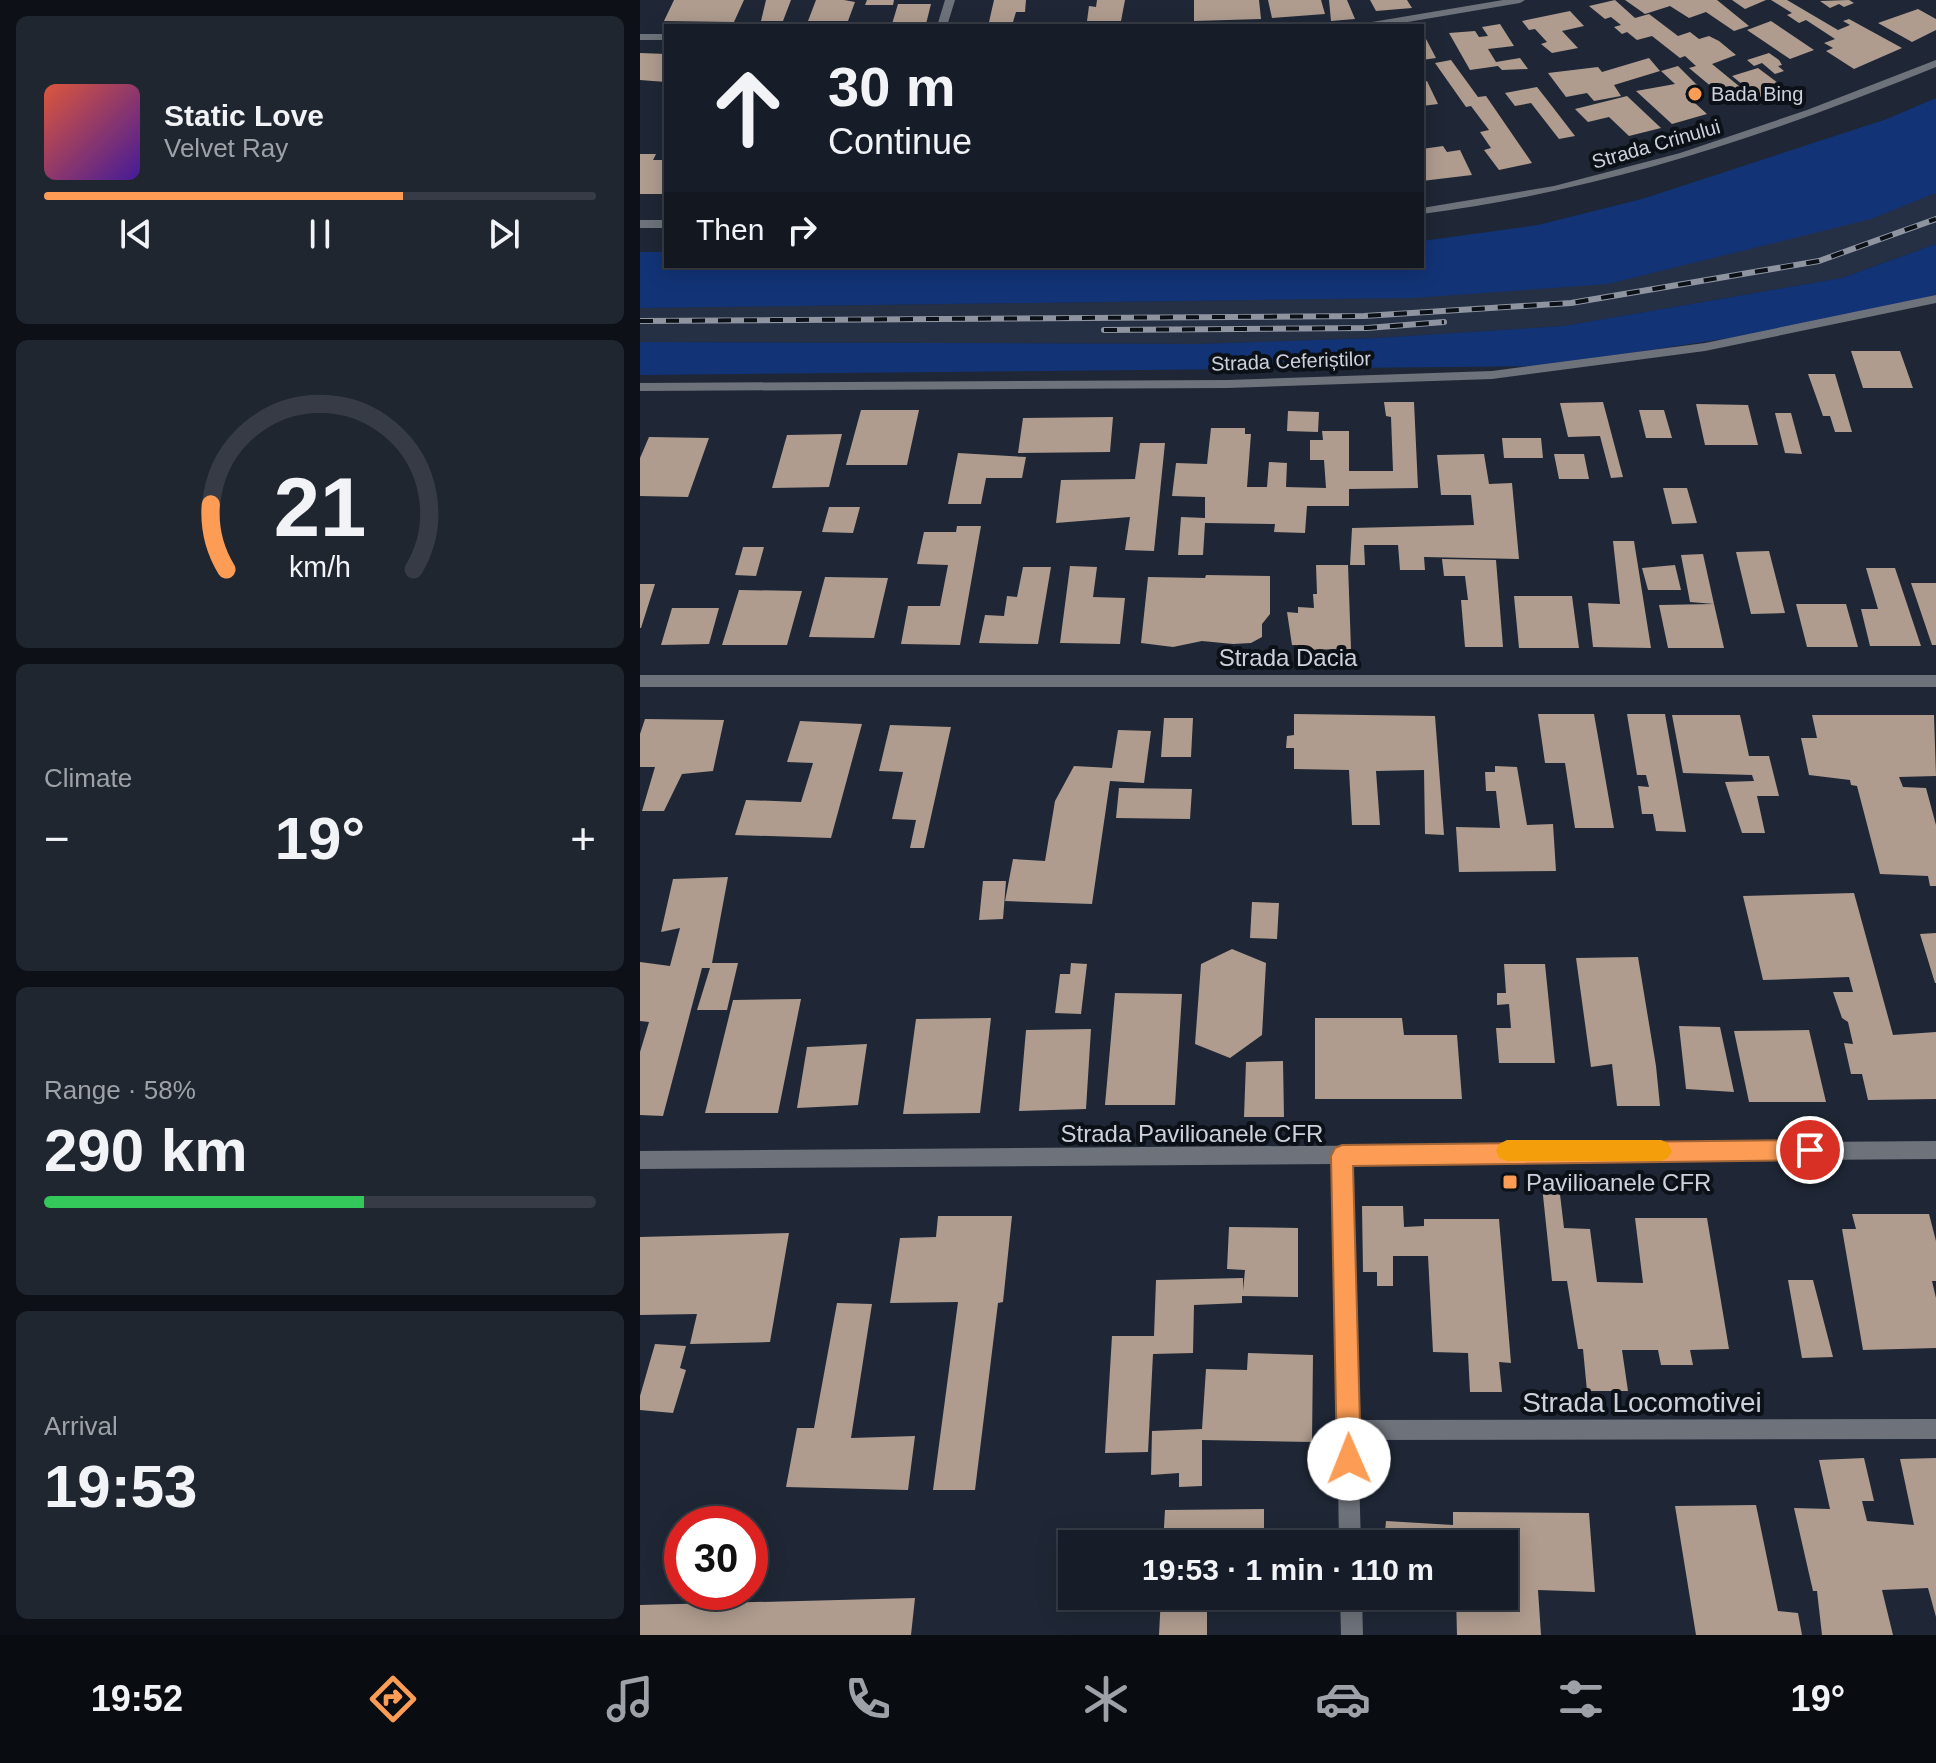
<!DOCTYPE html>
<meta charset="utf-8">
<style>
body{margin:0;font-family:Arial,sans-serif;background:#202630;color:#f1f3f6;height:100vh;display:flex;flex-direction:column;font-size:30px;white-space:nowrap}
*{box-sizing:border-box;margin:0}
p{font-size:26px;color:#9ea2a8}
.icon{flex:none;width:44px;height:44px;fill:none;stroke:currentColor;stroke-width:2;stroke-linecap:round;stroke-linejoin:round}
.map{position:relative;flex:1;overflow:hidden}
.sheet{display:flex;flex-direction:column;gap:16px;padding:16px;background:#0d1016;width:640px}
.sheet>*{flex:none}
.top-card{position:absolute;left:24px;top:24px;width:760px;height:244px;border-radius:0px;box-shadow:0 4px 20px #0003,0 0 0 2px #363b45;background:#171d28;color:#f1f3f6;overflow:hidden}
.speed{position:absolute;left:24px;top:1506px;display:flex;gap:16px;font-size:40px;font-weight:700;text-align:center}
.speed>*{display:grid;place-content:center;width:104px;height:104px;border-radius:50%;background:#171d28;box-shadow:0 4px 20px #0003,0 0 0 2px #363b45;line-height:1}
.speed .limit{border:12px solid #d22;background:#fff;color:#111}
.pin{position:absolute;display:grid;place-items:center;width:68px;height:68px;color:#fff;margin:-34px;border:4px solid #fff;border-radius:50%;box-shadow:0 2px 8px #0007}
.me{position:absolute;width:88px;margin:-44px;rotate:359deg;stroke-linejoin:round;filter:drop-shadow(0 0 6px #0008)}
.turn{display:flex;align-items:center;gap:28px;height:168px;padding:0 32px;font-size:36px}
.turn .icon{width:104px;height:104px;stroke-width:2.5}
.turn b{display:block;font-size:56px;line-height:68px}
.then{display:flex;align-items:center;height:76px;padding:0 32px;background:#0003;gap:16px;font-size:30px}
.big{font-size:60px;font-weight:700;line-height:1.1}
.sheet .card{flex:1;display:flex;flex-direction:column;justify-content:center;gap:12px;min-width:0;padding:0 28px;border-radius:12px;background:#202630}
.sheet .dial{align-items:center;gap:0}
.dial svg{height:208px;overflow:visible;fill:none;stroke:#363b45;stroke-width:7;stroke-linecap:round;text-anchor:middle}
.dial text{fill:#f1f3f6;stroke:none}
.song{display:flex;align-items:center;gap:24px}
.cover{width:96px;height:96px;border-radius:12px;background:linear-gradient(135deg,hsl(10 70% 55%),hsl(260 70% 35%))}
.played{height:8px;border-radius:4px;background:linear-gradient(90deg,#fd9d55 65%,#363b45 65%)}
.keys{display:flex;justify-content:space-around;direction:ltr}
.heat{display:flex;justify-content:space-between;align-items:center;font-size:44px;direction:ltr}
.charge{height:12px;border-radius:6px;background:linear-gradient(90deg,#34c759 58%,#363b45 0)}
.trip{position:absolute;left:418px;top:1530px;width:460px;height:80px;border-radius:0px;background:#171d28;box-shadow:0 4px 20px #0003,0 0 0 2px #363b45;font-weight:700;line-height:80px;text-align:center}
.menu{display:flex;height:128px;justify-content:space-around;align-items:center;background:#090c10;color:#9ea2a8}
.menu .icon{width:56px;height:56px}
.menu .selected{color:#fd9d55}
.menu b{font-size:36px;color:#f1f3f6}
main{display:flex;flex:1;min-height:0}
.map>svg:first-child{display:block}
.built{fill:#253045}
.green{fill:#123376}
.building{fill:#af9c8f}
.lines{fill:none;stroke-linecap:round;stroke-linejoin:round}
.minor{fill:#6e727a;fill-rule:evenodd}
.tertiary{fill:#6e727a;fill-rule:evenodd}
.rail-casing{stroke:#8e94a0;stroke-width:6}
.rail{stroke:#0c1017;stroke-width:4;stroke-dasharray:13;stroke-linecap:butt}
.route{fill:#fd9d55;stroke:#a46637;stroke-width:2}
.slow{fill:#f59e0b}
.poi-dot{fill:#fd9d55;stroke:#0c1017;stroke-width:3}
.labels{text-anchor:middle;dominant-baseline:central;stroke-width:8;stroke-linejoin:round;paint-order:stroke}
.far-poi-label{font-size:20px;fill:#ccd1db;stroke:#0c1017;text-anchor:start}
.far-street-label{font-size:20px;fill:#ccd1db;stroke:#0c1017}
.street-label{font-size:24px;fill:#ccd1db;stroke:#0c1017}
.poi-label{font-size:24px;fill:#ccd1db;stroke:#0c1017;text-anchor:start}
.near-street-label{font-size:28px;fill:#ccd1db;stroke:#0c1017}
</style>
<main>
<section class="sheet">
<div class="card">
<div class="song"><i class="cover"></i><div><b>Static Love</b><p>Velvet Ray</p></div></div>
<div class="played"></div>
<div class="keys"><svg class="icon" aria-label="previous" viewBox="0 0 24 24"><path d="M18 5L8 12l10 7zM5 5v14"/></svg><svg class="icon" aria-label="pause" viewBox="0 0 24 24"><path d="M8 5v14M16 5v14"/></svg><svg class="icon" aria-label="next" viewBox="0 0 24 24"><path d="M6 5l10 7-10 7zM19 5v14"/></svg></div>
</div>
<div class="card dial"><svg viewBox="0 0 100 80">
<path d="M14 69A42 42 0 1 1 86 69"/>
<path d="M14 69A42 42 0 0 1 8 44" stroke="#fd9d55"/>
<text x="50" y="56" font-size="32" font-weight="700">21</text>
<text x="50" y="72" font-size="11">km/h</text>
</svg></div>
<div class="card"><p>Climate</p>
<div class="heat"><a>−</a><b class="big">19°</b><a>+</a></div>
</div>
<div class="card"><p>Range · 58%</p><b class="big">290 km</b><div class="charge"></div></div>
<div class="card"><p>Arrival</p><b class="big">19:53</b></div>
</section>
<div class="map">
<svg width="1296" height="1635" viewBox="0 0 1296 1635">
<rect width="100%" height="100%" fill="#1f2736"/>
<path class="built" d="M1296 185V244L1202 278 924 326 737 338 558 344 0 342V308L773 298Z"/>
<path class="green" d="M1296 98V193L1231 219 968 284 773 298 0 308V252H26V266H782V241L898 225 1002 199 1247 119Z
M1296 244V295L1129 332 905 366 0 375V342L558 344 737 338 924 326 1202 278Z"/>
<path class="building" d="M34 0H104L94 22 24 21Z
M126 0H151L143 21H121Z
M176 0H204L215 2 208 21H168Z
M227 0H254L253 5H225Z
M354 0H386L385 12H376L373 22H349Z
M457 0H485L481 21H447L449 6 456 7Z
M554 0H619L621 19 554 21Z
M628 0H681L685 14 632 18Z
M689 0H707L715 19 691 21Z
M730 0H767L772 8 736 11Z
M975 0 995 18 1009 14 1038 36 1050 32 1059 39 1069 36 1079 41 1096 55 1072 64 1105 91 1085 98 1049 68 1056 66 1045 56 1040 58 1012 36 997 40 987 32 982 34 974 27 981 25 971 17 965 19 949 6Z
M985 0H1077L1109 26 1094 31 1066 12 1049 18 1030 6 1005 14Z
M1092 0H1126L1105 9Z
M1131 0H1147L1198 30 1210 25 1203 21 1209 19 1262 48 1214 69 1186 51 1193 48 1184 43 1195 39 1166 20 1159 23 1147 15 1152 13Z
M1209 0 1214 3 1204 7 1199 4 1190 8 1180 1Z
M258 4H291L286 24H252Z
M1278 9 1296 19V30L1272 42 1238 23Z
M930 11 944 26 922 31 938 48 912 53 901 44 907 42 895 29 889 30 882 21Z
M1131 21 1174 50 1150 59 1107 30Z
M860 24 874 46 848 49 856 62 880 58 888 69 862 70 858 66 830 70 809 33 835 31 839 37 848 36 842 27Z
M785 37 796 58 782 60V38Z
M0 53 26 54V82L0 80Z
M1129 53 1139 60 1142 65 1138 66 1144 71 1135 74 1122 63 1114 66 1107 60Z
M1009 58 1020 71 974 85 981 96 954 101 947 93 926 97 908 73 958 67 962 72Z
M811 60 838 97 846 96 892 163 859 170 844 150 851 148 840 132 849 130 831 106 826 107 795 63Z
M1038 66 1062 90 1045 94 1067 114 1032 124 996 91 1035 84 1021 71Z
M1118 68 1150 92 1124 102 1092 76Z
M787 81 798 104 782 106V82Z
M897 87 908 101 935 136 919 139 891 103 875 106 865 93Z
M987 96 1021 128 989 136 969 117 948 122 935 109Z
M803 146 807 152 820 150 832 175 782 181V156L785 155 782 149Z
M0 154H16L13 160H26V194H0Z
M1211 351H1260L1273 388H1223Z
M1168 374H1195L1212 432H1195L1190 416H1183Z
M744 402H774L778 488 709 489V506H667L665 533 634 532 635 524 565 523 563 555H538L541 517 565 518V497L532 496 536 463 567 464 571 428H605V434H611L607 487H627L629 462 647 463 646 487 686 488 684 460H670V440H683L682 431H709V471H753L751 417 746 416Z
M963 402 980 466 983 477 971 478 960 436 928 437 920 403Z
M1056 404 1108 405 1118 445H1065Z
M221 410H279L267 465H206Z
M999 410H1024L1032 438H1006Z
M648 411 679 412 678 432 647 431Z
M1135 413H1151L1162 454 1145 453Z
M473 417 470 452 378 453 383 418Z
M202 434 189 487 132 488 147 435Z
M9 437 69 438 48 497 0 496V458Z
M862 438H901L903 458H864Z
M500 443H525L514 551 485 550 490 517 416 523 421 480 495 479Z
M318 453 386 457 382 478H346L341 504H308Z
M844 454 849 484 872 483 879 559 784 557 785 570H760L758 545H724L725 565H710L712 528 834 525 831 495H801L797 455Z
M914 454H944L949 479H919Z
M1023 488H1047L1057 523 1032 524Z
M189 507H220L213 533 182 532Z
M317 526H341L320 645 261 644 268 606H300L308 565 277 564 284 532H316Z
M973 541H994L1011 648 953 647 948 603 980 604Z
M103 547H124L116 576 95 575Z
M1129 551 1145 613 1111 614 1096 552Z
M1063 554 1074 604 1050 602 1041 555Z
M802 559 856 560 863 647H825L821 600H828L825 576H804Z
M676 565H708L711 649 657 650 656 645H652L647 612 658 613V607L674 608 673 594H677Z
M1035 565 1041 590H1008L1002 568Z
M430 566 457 567 453 597 485 598 480 644 420 643Z
M383 567H411L398 644 339 643 345 615 364 616 367 596 377 597Z
M1226 568H1255L1281 646H1230L1221 609H1238Z
M566 575 630 576V614L622 624V637L611 643 593 644 562 641 533 647 501 643 508 577 565 578Z
M185 577 248 578 234 638 169 637Z
M1271 583H1296V645H1292Z
M0 584H15L1 628H0Z
M99 590 162 591 147 645H82Z
M874 596H932L939 648H879Z
M1074 604 1084 648H1028L1019 605Z
M1156 604H1206L1218 647H1167Z
M32 608H79L69 644 21 645Z
M654 714 795 716 804 835 785 834 784 770 736 771 740 825H712L709 770 654 769V748H646L647 736 654 735Z
M898 714H954L974 828H935L925 763H905Z
M987 714H1025L1046 832 1016 831 1013 814H1002L998 786 1009 787 1006 775H997Z
M1032 715H1100L1109 756H1129L1139 796H1117L1125 833H1102L1085 782 1114 781 1112 775 1043 773Z
M1172 715H1294L1296 776 1259 777 1263 787 1286 788 1296 825V886H1290L1288 876 1240 874 1217 786 1211 785 1210 780 1169 775 1161 738H1177Z
M524 718H553L551 757H521Z
M5 719 84 720 73 771 42 774 24 811H2L15 767H0V734Z
M160 721 222 724 191 838 95 835 106 800 161 802 173 763 147 762Z
M250 725 311 727 284 848H270L276 820 252 819 263 772 239 771Z
M478 730 511 731 504 783 470 781 452 904 365 901 373 859 405 861 415 801 434 766 472 768Z
M855 766 877 767 887 825 913 824 916 871 819 872 816 827 860 828 856 791H846L845 772H855Z
M479 788 552 789 550 819 476 818Z
M88 877 72 963H98L87 1010H57L70 968H62L23 1116 0 1115V1052L9 1022 0 1021V962L30 966 40 928 21 932 33 879Z
M343 881H366L363 919 339 920Z
M1214 893 1253 1035 1296 1032V1099L1228 1100 1222 1074H1211L1204 1043 1213 1044 1208 1022 1202 1018 1193 992H1213L1209 977 1123 980 1103 896Z
M612 902 639 903 637 939 610 938Z
M1296 933V983H1295L1280 934Z
M592 949 626 963 622 1035 590 1058 555 1044 561 964Z
M998 957 1016 1066 1020 1106H977L972 1064 951 1067 936 958Z
M431 963 447 964 441 1014 415 1013 420 974H430Z
M864 964H905L915 1063H859L856 1028H871L869 1004 857 1005V993H866Z
M475 993 542 994 535 1105H465Z
M161 999 138 1113H65L93 1000Z
M351 1018 340 1113 263 1114 276 1019Z
M675 1018H762L764 1035H817L822 1099H675Z
M1039 1026 1080 1027 1094 1092 1046 1089Z
M451 1029 446 1109 379 1111 386 1030Z
M1169 1030 1186 1102H1109L1094 1031Z
M227 1044 218 1105 157 1108 167 1047Z
M643 1061 644 1117H604L606 1062Z
M902 1186H919L924 1228 950 1229 957 1282 1003 1283 995 1218H1067L1089 1349 1050 1350 1053 1365H1021L1018 1350H982L988 1391H947L943 1349H938L927 1281H912Z
M722 1206H763L764 1227 784 1226V1219H859L871 1363 859 1362 862 1392H830L828 1353 793 1352 788 1256H753V1286H737V1272H723Z
M1212 1214H1289L1296 1241V1281H1292L1296 1298V1348L1223 1350 1202 1229H1216Z
M298 1216H372L363 1302 358 1303 335 1490H293L318 1302 250 1303 260 1238 296 1237Z
M589 1227 658 1228V1297L602 1296V1303L554 1305 553 1353 513 1354 508 1452 465 1453 472 1336H514L516 1280 603 1278V1291L605 1270 587 1269Z
M149 1233 130 1342 50 1344 57 1314 0 1315V1237Z
M1148 1280H1173L1193 1357 1162 1358Z
M197 1303 232 1304 211 1438 275 1436 268 1490 146 1487 157 1428H174Z
M15 1344 46 1346 40 1368 46 1370 33 1413 0 1410V1396Z
M608 1353 673 1355 672 1442 562 1440V1486L539 1487V1473L511 1475 512 1431 562 1429 566 1369 607 1370Z
M1224 1458 1234 1501H1222L1227 1521 1274 1525 1260 1459 1296 1458V1617L1288 1588 1242 1590 1253 1635H1182L1177 1591H1173L1154 1508 1190 1509 1179 1460Z
M1116 1505 1138 1611 1158 1613 1162 1635H1056L1035 1506Z
M624 1509V1544H523L525 1510Z
M813 1512 949 1513 955 1592 898 1590 901 1635H817L816 1596H864V1544H747L745 1532 746 1521 813 1525Z
M434 1534 510 1536 509 1544H433Z
M430 1574 432 1596H505L504 1607 427 1605Z
M521 1596H624V1600H567V1635H519Z
M275 1598 271 1635H0V1605Z"/>
<g class="lines">
<path class="minor" d="M305 0H315L307 26H297Z
M863 0H885L880 3 744 26H721L726 23Z
M0 34H26V40H0Z
M1296 295V303L1065 351 852 379 588 388 0 391V383L588 380 852 371 1065 343Z
M0 675H1296V687H0Z
M1296 1141V1159L711 1164 718 1420 1296 1419V1439L718 1440 721 1544H699L693 1164 0 1169V1151Z
M700 1596H722L723 1635H701Z"/>
<path class="tertiary" d="M1296 60V67C1126 136 965 190 782 214V208L914 186 1040 153 1167 110Z
M0 220H26V228H0Z"/>
<defs>
<path id="rail" d="M0 321 724 316 931 303 1179 261 1296 219
M464 330 727 328 804 322"/>
</defs>
<use href="#rail" class="rail-casing"/>
<use href="#rail" class="rail"/>
</g>
<path class="route" d="M1170 1140 1177 1143 1180 1150 1177 1157 1170 1160 713 1166 721 1459 717 1467 709 1471 700 1467 697 1459 691 1156 695 1148 702 1145Z"/>
<path class="slow" d="M867 1140H1021L1028 1143 1032 1151 1028 1158 1021 1161H867L859 1158 856 1151 859 1144Z"/>
<g class="poi-dot">
<circle cx="1055" cy="94" r="8"/>
<rect x="862" y="1174" width="16" height="16" rx="4"/>
</g>
<g class="labels">
<g class="far-poi-label">
<text x="1071" y="94">Bada Bing</text>
</g>
<g class="far-street-label">
<text transform="translate(1016 144) rotate(-16)">Strada Crinului</text>
<text transform="translate(651 361) rotate(-2)">Strada Ceferiștilor</text>
</g>
<g class="street-label">
<text x="648" y="657">Strada Dacia</text>
<text x="552" y="1133">Strada Pavilioanele CFR</text>
</g>
<g class="poi-label">
<text x="886" y="1182">Pavilioanele CFR</text>
</g>
<g class="near-street-label">
<text x="1002" y="1402">Strada Locomotivei</text>
</g>
</g>
</svg>
<div class="speed"><div class="limit">30</div></div>
<div class="pin" style="left:1170px;top:1150px;background:#d93025"><svg class="icon" aria-label="arrive" viewBox="0 0 24 24"><path d="M6 21V4h12l-3 4 3 4H6"/></svg></div>
<svg class="me" style="left:709px;top:1459px" viewBox="-20 -20 40 40"><circle r="19" fill="#fff"/><path d="M0-13L10 11 0 6-10 11z" fill="#fd9d55"/></svg>
<div class="trip">19:53 · 1 min · 110 m</div>
<div class="top-card">
<div class="turn"><svg class="icon" aria-label="ahead" viewBox="0 0 24 24"><path d="M12 20V5M6 11l6-6 6 6"/></svg><div><b>30 m</b>Continue</div></div>
<div class="then">Then<svg class="icon" aria-label="right" viewBox="0 0 24 24"><path d="M7 20v-9h11M14 6l5 5-5 5"/></svg></div>
</div>
</div>
</main>
<nav class="menu">
<b>19:52</b>
<svg class="icon selected" aria-label="directions" viewBox="0 0 24 24"><path d="M12 3l9 9-9 9-9-9zM9 14v-3h6M13 9l2 2-2 2"/></svg>
<svg class="icon" aria-label="music" viewBox="0 0 24 24"><path d="M9 18V5l10-2v13"/><circle cx="6" cy="18" r="3"/><circle cx="16" cy="16" r="3"/></svg>
<svg class="icon" aria-label="phone" viewBox="0 0 24 24"><path d="M5 4h4l2 5-3 2q2 4 5 5l2-3 5 2v4C11 20 4 13 5 4z"/></svg>
<svg class="icon" aria-label="climate" viewBox="0 0 24 24"><path d="M12 3v18M4 7l16 10M4 17L20 7"/></svg>
<svg class="icon" aria-label="car" viewBox="0 0 24 24"><path d="M5 17H2v-5l4-1 3-4h7l3 4 3 1v5h-3M9 17h6M6 11h13"/><circle cx="7" cy="17" r="2"/><circle cx="17" cy="17" r="2"/></svg>
<svg class="icon" aria-label="filters" viewBox="0 0 24 24"><path d="M4 7h16M4 17h16"/><circle cx="9" cy="7" r="2"/><circle cx="15" cy="17" r="2"/></svg>
<b>19°</b>
</nav>
